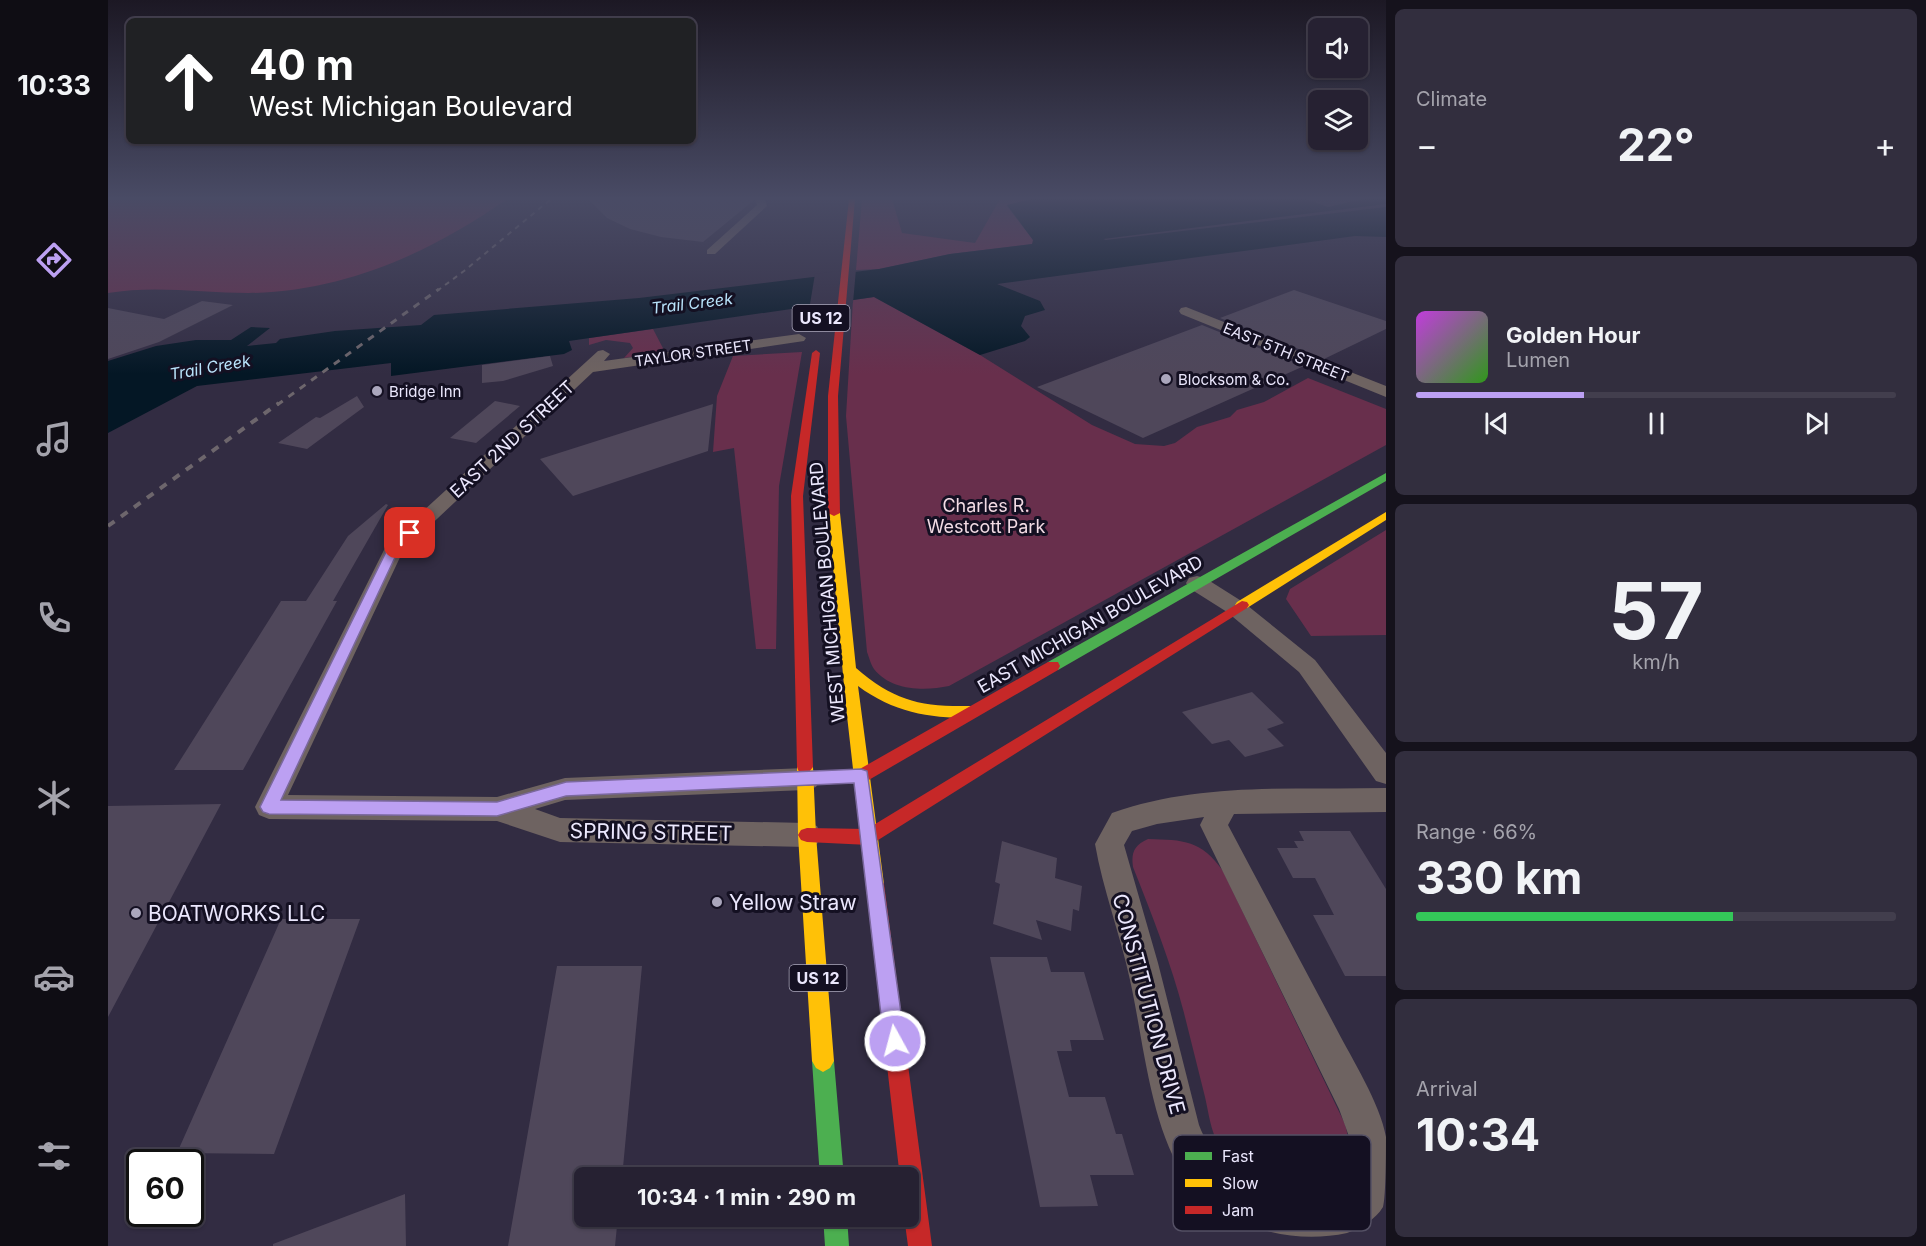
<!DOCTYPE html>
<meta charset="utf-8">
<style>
body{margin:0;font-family:Inter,sans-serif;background:#322e3e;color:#f1f3f6;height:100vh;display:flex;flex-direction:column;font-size:22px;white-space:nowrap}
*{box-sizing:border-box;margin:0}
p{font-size:20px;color:#a4a3ac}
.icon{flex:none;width:33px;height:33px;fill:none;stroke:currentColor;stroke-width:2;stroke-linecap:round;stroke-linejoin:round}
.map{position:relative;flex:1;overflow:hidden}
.panel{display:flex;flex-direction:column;gap:9px;padding:9px;background:#15121c;width:540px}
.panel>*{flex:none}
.hud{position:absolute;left:18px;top:18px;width:570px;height:126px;border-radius:9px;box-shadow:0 2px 4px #0004,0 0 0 2px #423e4d;background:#202124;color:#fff;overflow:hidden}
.fabs{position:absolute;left:1200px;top:18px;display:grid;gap:12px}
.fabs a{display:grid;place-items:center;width:60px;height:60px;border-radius:9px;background:#262132;box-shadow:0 2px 4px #0004,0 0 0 2px #423e4d;font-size:30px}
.speed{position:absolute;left:18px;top:1149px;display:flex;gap:12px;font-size:30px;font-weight:700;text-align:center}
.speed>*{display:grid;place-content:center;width:78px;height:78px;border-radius:50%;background:#262132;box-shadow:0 2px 4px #0004,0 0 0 2px #423e4d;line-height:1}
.speed .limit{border:3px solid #111;border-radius:9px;background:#fff;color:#111}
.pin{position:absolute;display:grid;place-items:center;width:51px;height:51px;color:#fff;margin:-26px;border-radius:12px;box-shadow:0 3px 9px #0006}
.me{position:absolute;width:66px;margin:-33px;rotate:353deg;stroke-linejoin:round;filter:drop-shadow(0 0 4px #0008)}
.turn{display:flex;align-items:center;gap:21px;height:126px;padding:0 24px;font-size:27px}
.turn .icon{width:78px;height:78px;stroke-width:2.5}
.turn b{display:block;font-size:42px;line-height:51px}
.big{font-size:45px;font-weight:700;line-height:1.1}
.panel .card{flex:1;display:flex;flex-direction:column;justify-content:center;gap:9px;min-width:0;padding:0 21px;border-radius:9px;background:#322e3e}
.panel .dial{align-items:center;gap:0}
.dial b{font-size:78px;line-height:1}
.song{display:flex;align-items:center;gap:18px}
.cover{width:72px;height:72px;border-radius:9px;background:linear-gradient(135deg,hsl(290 70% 55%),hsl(110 70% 35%))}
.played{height:6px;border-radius:3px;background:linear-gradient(90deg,#bca0f2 35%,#423e4d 35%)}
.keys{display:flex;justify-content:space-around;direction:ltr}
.heat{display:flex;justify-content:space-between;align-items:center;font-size:33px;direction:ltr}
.charge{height:9px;border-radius:4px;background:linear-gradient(90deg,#34c759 66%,#423e4d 0)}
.trip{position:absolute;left:466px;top:1167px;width:345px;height:60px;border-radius:9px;background:#262132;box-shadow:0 2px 4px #0004,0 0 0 2px #423e4d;font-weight:700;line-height:60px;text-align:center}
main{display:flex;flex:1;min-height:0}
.tabs{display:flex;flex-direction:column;width:108px;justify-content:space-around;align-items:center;background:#0f0d14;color:#a4a3ac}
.tabs .icon{width:42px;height:42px}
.tabs .selected{color:#bca0f2}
.tabs b{font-size:27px;color:#f1f3f6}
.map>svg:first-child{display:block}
.green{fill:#682f4c}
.water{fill:#041725}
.pier{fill:#322c42}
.building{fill:#4f475a}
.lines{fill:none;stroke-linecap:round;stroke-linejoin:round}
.street{fill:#6e6361;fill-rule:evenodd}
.fast{fill:#4caf50;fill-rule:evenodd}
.slow{fill:#ffc107;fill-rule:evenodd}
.jam{fill:#c62828;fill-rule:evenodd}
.rail-far2{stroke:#6d666c;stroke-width:2;stroke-dasharray:5 5;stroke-linecap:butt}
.rail-far1{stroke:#6d666c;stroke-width:3;stroke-dasharray:7 7;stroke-linecap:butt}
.rail{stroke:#6d666c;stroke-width:4;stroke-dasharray:8 8;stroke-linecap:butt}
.route{fill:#bca0f2;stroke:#7a689d;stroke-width:1.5}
.poi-dot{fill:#aaa6bc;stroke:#141022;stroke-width:2}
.labels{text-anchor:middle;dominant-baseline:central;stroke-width:6;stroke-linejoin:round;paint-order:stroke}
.far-street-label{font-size:15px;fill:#ebe7fd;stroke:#141022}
.far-poi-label{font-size:15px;fill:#ebe7fd;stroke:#141022;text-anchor:start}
.far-water-label{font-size:16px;font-style:italic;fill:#b9e3fb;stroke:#141022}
.shield{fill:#141022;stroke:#aaa6bb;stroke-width:1.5}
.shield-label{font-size:16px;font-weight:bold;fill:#ebe7fd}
.street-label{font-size:18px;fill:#ebe7fd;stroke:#141022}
.park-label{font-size:18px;fill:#f2dbe4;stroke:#141022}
.near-street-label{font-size:21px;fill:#ebe7fd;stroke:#141022}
.near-poi-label{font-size:21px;fill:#ebe7fd;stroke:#141022;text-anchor:start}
.key{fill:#141022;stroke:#545064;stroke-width:1.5}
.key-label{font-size:16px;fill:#ebe7fd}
</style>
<main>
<nav class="tabs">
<b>10:33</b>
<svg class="icon selected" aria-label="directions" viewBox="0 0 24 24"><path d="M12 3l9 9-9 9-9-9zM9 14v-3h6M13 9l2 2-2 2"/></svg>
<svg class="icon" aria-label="music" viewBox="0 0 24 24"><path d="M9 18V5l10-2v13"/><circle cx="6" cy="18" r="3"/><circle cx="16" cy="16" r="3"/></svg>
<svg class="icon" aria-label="phone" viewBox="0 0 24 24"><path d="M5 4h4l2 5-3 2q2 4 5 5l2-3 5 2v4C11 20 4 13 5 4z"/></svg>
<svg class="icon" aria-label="climate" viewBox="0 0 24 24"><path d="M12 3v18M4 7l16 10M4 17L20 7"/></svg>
<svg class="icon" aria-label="car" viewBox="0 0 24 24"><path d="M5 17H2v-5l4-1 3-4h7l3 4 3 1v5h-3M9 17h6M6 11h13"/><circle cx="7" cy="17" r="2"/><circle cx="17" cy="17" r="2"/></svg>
<svg class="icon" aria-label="filters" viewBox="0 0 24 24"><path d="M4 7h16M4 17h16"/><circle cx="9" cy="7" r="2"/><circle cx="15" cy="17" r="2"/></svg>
</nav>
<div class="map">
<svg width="1278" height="1246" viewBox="0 0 1278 1246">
<rect width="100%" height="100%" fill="#322c42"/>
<path class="green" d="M0 199H399C324 252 236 292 141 293 94 293 47 285 0 293Z
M754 199H784L794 233 867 243 892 199H924L899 206 925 240V244L842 254 771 269 748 270Z
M766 297 872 355 984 425 1027 444 1056 446 1067 443 1089 427 1122 417 1129 410 1156 402 1200 378 1278 409V445L841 686C817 691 783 691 766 669 763 665 761 657 759 652L738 416 745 300Z
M545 329 557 352 516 358 525 348 522 343 498 340 481 345V338Z
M694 352 671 486 668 649H648L626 448 605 452 609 396 625 356Z
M1278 530V635L1203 636 1178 599 1182 589Z
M1040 839C1076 840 1093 840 1115 871L1237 1124C1265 1230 1138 1206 1107 1137 1102 1125 1100 1110 1097 1097 1090 1069 1083 1041 1076 1013 1063 963 1044 915 1025 867 1023 853 1026 845 1040 839Z"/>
<path class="water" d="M924 199H1197L1220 207 1255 199H1278V204L995 239 998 240 1278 207V237L1247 236 889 284 932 301 937 310 917 316 913 326 922 337 917 341 872 355 766 297 461 341 464 350 456 354 283 376V363L89 386 0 433V361L48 346 88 340H123L143 327 162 328 139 346 168 343 172 339 227 331 313 325 326 315 531 298 771 269 842 254 924 244 925 240 899 205Z"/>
<path class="pier" d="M748 269 745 303 701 310 707 274Z"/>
<path class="building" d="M480 199H645V201L595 242 553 237 522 229 499 218Z
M1186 290 1278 321V329L1216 359 1112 318Z
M94 301 125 305 51 342 0 359V308L56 319Z
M1094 325 1196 366 1035 438 929 387Z
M442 356 445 366 395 381 374 383V365Z
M249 396 256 407 199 449 170 443 208 417 212 418Z
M387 401 412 406 368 443 342 438Z
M605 404 600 451 465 496 432 459Z
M278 504 280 505 225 601H229L135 770H66L173 601H198L240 536Z
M1144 692 1176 723 1159 729 1176 746 1137 757 1121 740 1104 744 1074 712Z
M113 804 0 1017V806Z
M1191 831H1242L1278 889V976H1237L1205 915H1226L1207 878H1185L1169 848H1190L1186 841H1196Z
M894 841 949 858 947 878 974 886 971 911 965 909 963 931 928 920 934 940 885 924 892 884 887 882Z
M173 919H252L166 1154 69 1153Z
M882 957H939L943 972H976L996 1040H962L964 1051H949L961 1097H997L1008 1134H1014L1026 1175H982L990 1206 932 1207Z
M449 966H534L514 1178H477V1216H510L507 1246H400Z
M297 1194 298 1246H165V1244Z"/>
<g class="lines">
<path class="street" d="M647 199H657L659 206 607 254H599V250L649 205Z
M1078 307 1278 386V397L1073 314 1071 311 1073 308Z
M691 334 698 338 696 341 485 372 295 551 180 795 389 797 457 778 698 768 708 771 712 779 708 787 698 790 457 800 427 809 452 818 699 823 709 826 713 835 709 844 699 847 452 842 389 821 161 819 151 815 147 807 279 544 490 351 495 350 502 354 496 361Z
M1089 576 1097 578 1135 602 1207 660 1278 753V784L1268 781 1191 672 1119 612 1081 588 1078 583 1081 578Z
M1278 788V812L1126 814 1120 825C1156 893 1192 960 1228 1028 1244 1059 1272 1103 1278 1137 1278 1151 1278 1196 1275 1207 1267 1220 1253 1228 1239 1233 1179 1246 1108 1225 1074 1172 1042 1122 1035 1038 1022 980 1012 934 995 890 987 844L1004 813C1091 782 1187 790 1278 788ZM1096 817 1092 825 1231 1109C1238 1129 1252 1159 1245 1181 1240 1195 1224 1199 1211 1200 1194 1202 1172 1202 1156 1195 1129 1182 1101 1153 1091 1125L1050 963 1016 845 1024 831 1049 824Z"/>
<path class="fast" d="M1278 473V481L950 670H940L938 666 940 662Z
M715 1050 722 1054 726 1061 736 1178H712L704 1061 708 1054Z
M715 1216H739L741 1246H717Z"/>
<path class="slow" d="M726 510 732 513 748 668C786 701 813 707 862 706L867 708 870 712 867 716 862 718C820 718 785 712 750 686L776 884 773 890 767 892 761 890 758 884 738 707 720 513Z
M1278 512V520L1139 608H1129L1127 605 1129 602Z
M697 761 703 762 705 767 708 835 726 1061 722 1068 715 1072 708 1068 704 1061 690 835 689 767 691 762Z"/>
<path class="jam" d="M741 199H747L730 396 732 513 726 516 720 513V396Z
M708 350 712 353 695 496 705 767 701 772 750 770 940 662H950L952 666 950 670 759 781 698 786 692 784 690 779 696 773 691 772 689 767 683 496 704 353Z
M1134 601 1139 602 1141 605 1139 608 767 842 761 845 699 842 693 840 690 835 693 830 699 828 759 829Z
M767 876 773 878 776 884 824 1246H800L796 1216H801V1178H792L758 884 761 878Z"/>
<path class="rail-far2" d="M329 291 356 271 443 199"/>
<path class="rail-far1" d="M169 405 331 289"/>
<path class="rail" d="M0 526 171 403"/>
</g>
<linearGradient id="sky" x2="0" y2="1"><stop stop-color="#1c1824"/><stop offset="0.53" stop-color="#494b65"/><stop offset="1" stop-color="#494b65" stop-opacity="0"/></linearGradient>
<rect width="1278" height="374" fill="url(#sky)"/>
<path class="route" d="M302 529 308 533 291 549 173 800 389 802 458 782 753 769 759 771 797 1041 794 1048 787 1052 779 1048 776 1041 746 783 458 796 389 816 161 814 155 812 152 807 280 548 297 530Z"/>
<g class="poi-dot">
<circle cx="1058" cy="379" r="6"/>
<circle cx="269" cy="391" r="6"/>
<circle cx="609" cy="902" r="6"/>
<circle cx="28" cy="913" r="6"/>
</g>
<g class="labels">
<g class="far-street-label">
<text transform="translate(1178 352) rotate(22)">EAST 5TH STREET</text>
<text transform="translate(585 353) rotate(-8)">TAYLOR STREET</text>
</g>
<g class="far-poi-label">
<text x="1070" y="379">Blocksom &amp; Co.</text>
<text x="281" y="391">Bridge Inn</text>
</g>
<g class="far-water-label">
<text transform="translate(584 303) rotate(-7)">Trail Creek</text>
<text transform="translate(102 367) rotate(-10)">Trail Creek</text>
</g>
<g class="shield">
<rect x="684.5" y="305" width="57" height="26" rx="4.5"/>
<rect x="681.5" y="965" width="57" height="26" rx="4.5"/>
</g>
<g class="shield-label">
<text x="713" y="318">US 12</text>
<text x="710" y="978">US 12</text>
</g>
<g class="street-label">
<text transform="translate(404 439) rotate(-43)">EAST 2ND STREET</text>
<text transform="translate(719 592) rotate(-95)">WEST MICHIGAN BOULEVARD</text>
<text transform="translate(982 624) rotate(-30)">EAST MICHIGAN BOULEVARD</text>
</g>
<g class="park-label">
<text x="878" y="505">Charles R.<tspan x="878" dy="21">Westcott Park</tspan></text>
</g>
<g class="near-street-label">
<text transform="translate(543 832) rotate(1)">SPRING STREET</text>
<text transform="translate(1041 1004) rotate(75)">CONSTITUTION DRIVE</text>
</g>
<g class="near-poi-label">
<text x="621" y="902">Yellow Straw</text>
<text x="40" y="913">BOATWORKS LLC</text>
</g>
</g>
<rect x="1065" y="1135" width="198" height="96" rx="9" class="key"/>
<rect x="1077" y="1152" width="27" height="8" fill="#4caf50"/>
<rect x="1077" y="1179" width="27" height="8" fill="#ffc107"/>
<rect x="1077" y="1206" width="27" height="8" fill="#c62828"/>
<g class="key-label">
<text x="1114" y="1162">Fast</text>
<text x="1114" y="1189">Slow</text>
<text x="1114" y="1216">Jam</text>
</g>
</svg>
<div class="fabs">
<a><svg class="icon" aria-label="sound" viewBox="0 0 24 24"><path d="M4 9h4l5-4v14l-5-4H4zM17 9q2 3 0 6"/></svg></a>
<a><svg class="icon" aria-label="layers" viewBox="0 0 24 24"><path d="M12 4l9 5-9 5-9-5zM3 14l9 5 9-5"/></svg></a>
</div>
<div class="speed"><div class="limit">60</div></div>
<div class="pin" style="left:302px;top:533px;background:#d93025"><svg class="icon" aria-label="arrive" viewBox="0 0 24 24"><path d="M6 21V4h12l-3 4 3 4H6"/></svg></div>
<svg class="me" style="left:787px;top:1041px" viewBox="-20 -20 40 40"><circle r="17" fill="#bca0f2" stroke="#fff" stroke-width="3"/><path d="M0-11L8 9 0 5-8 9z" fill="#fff"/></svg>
<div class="trip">10:34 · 1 min · 290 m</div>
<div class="hud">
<div class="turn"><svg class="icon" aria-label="ahead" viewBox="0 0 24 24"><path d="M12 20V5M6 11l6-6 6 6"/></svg><div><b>40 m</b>West Michigan Boulevard</div></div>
</div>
</div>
<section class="panel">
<div class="card"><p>Climate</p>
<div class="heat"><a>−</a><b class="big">22°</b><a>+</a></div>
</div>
<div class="card">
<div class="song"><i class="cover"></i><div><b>Golden Hour</b><p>Lumen</p></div></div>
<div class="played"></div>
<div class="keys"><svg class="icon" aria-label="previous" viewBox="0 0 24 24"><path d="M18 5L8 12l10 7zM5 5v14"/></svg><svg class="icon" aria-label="pause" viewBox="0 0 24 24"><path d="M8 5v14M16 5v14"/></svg><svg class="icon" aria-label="next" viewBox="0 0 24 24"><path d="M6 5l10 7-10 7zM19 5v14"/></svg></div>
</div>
<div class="card dial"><b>57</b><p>km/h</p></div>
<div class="card"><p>Range · 66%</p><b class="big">330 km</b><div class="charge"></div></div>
<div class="card"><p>Arrival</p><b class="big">10:34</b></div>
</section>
</main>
